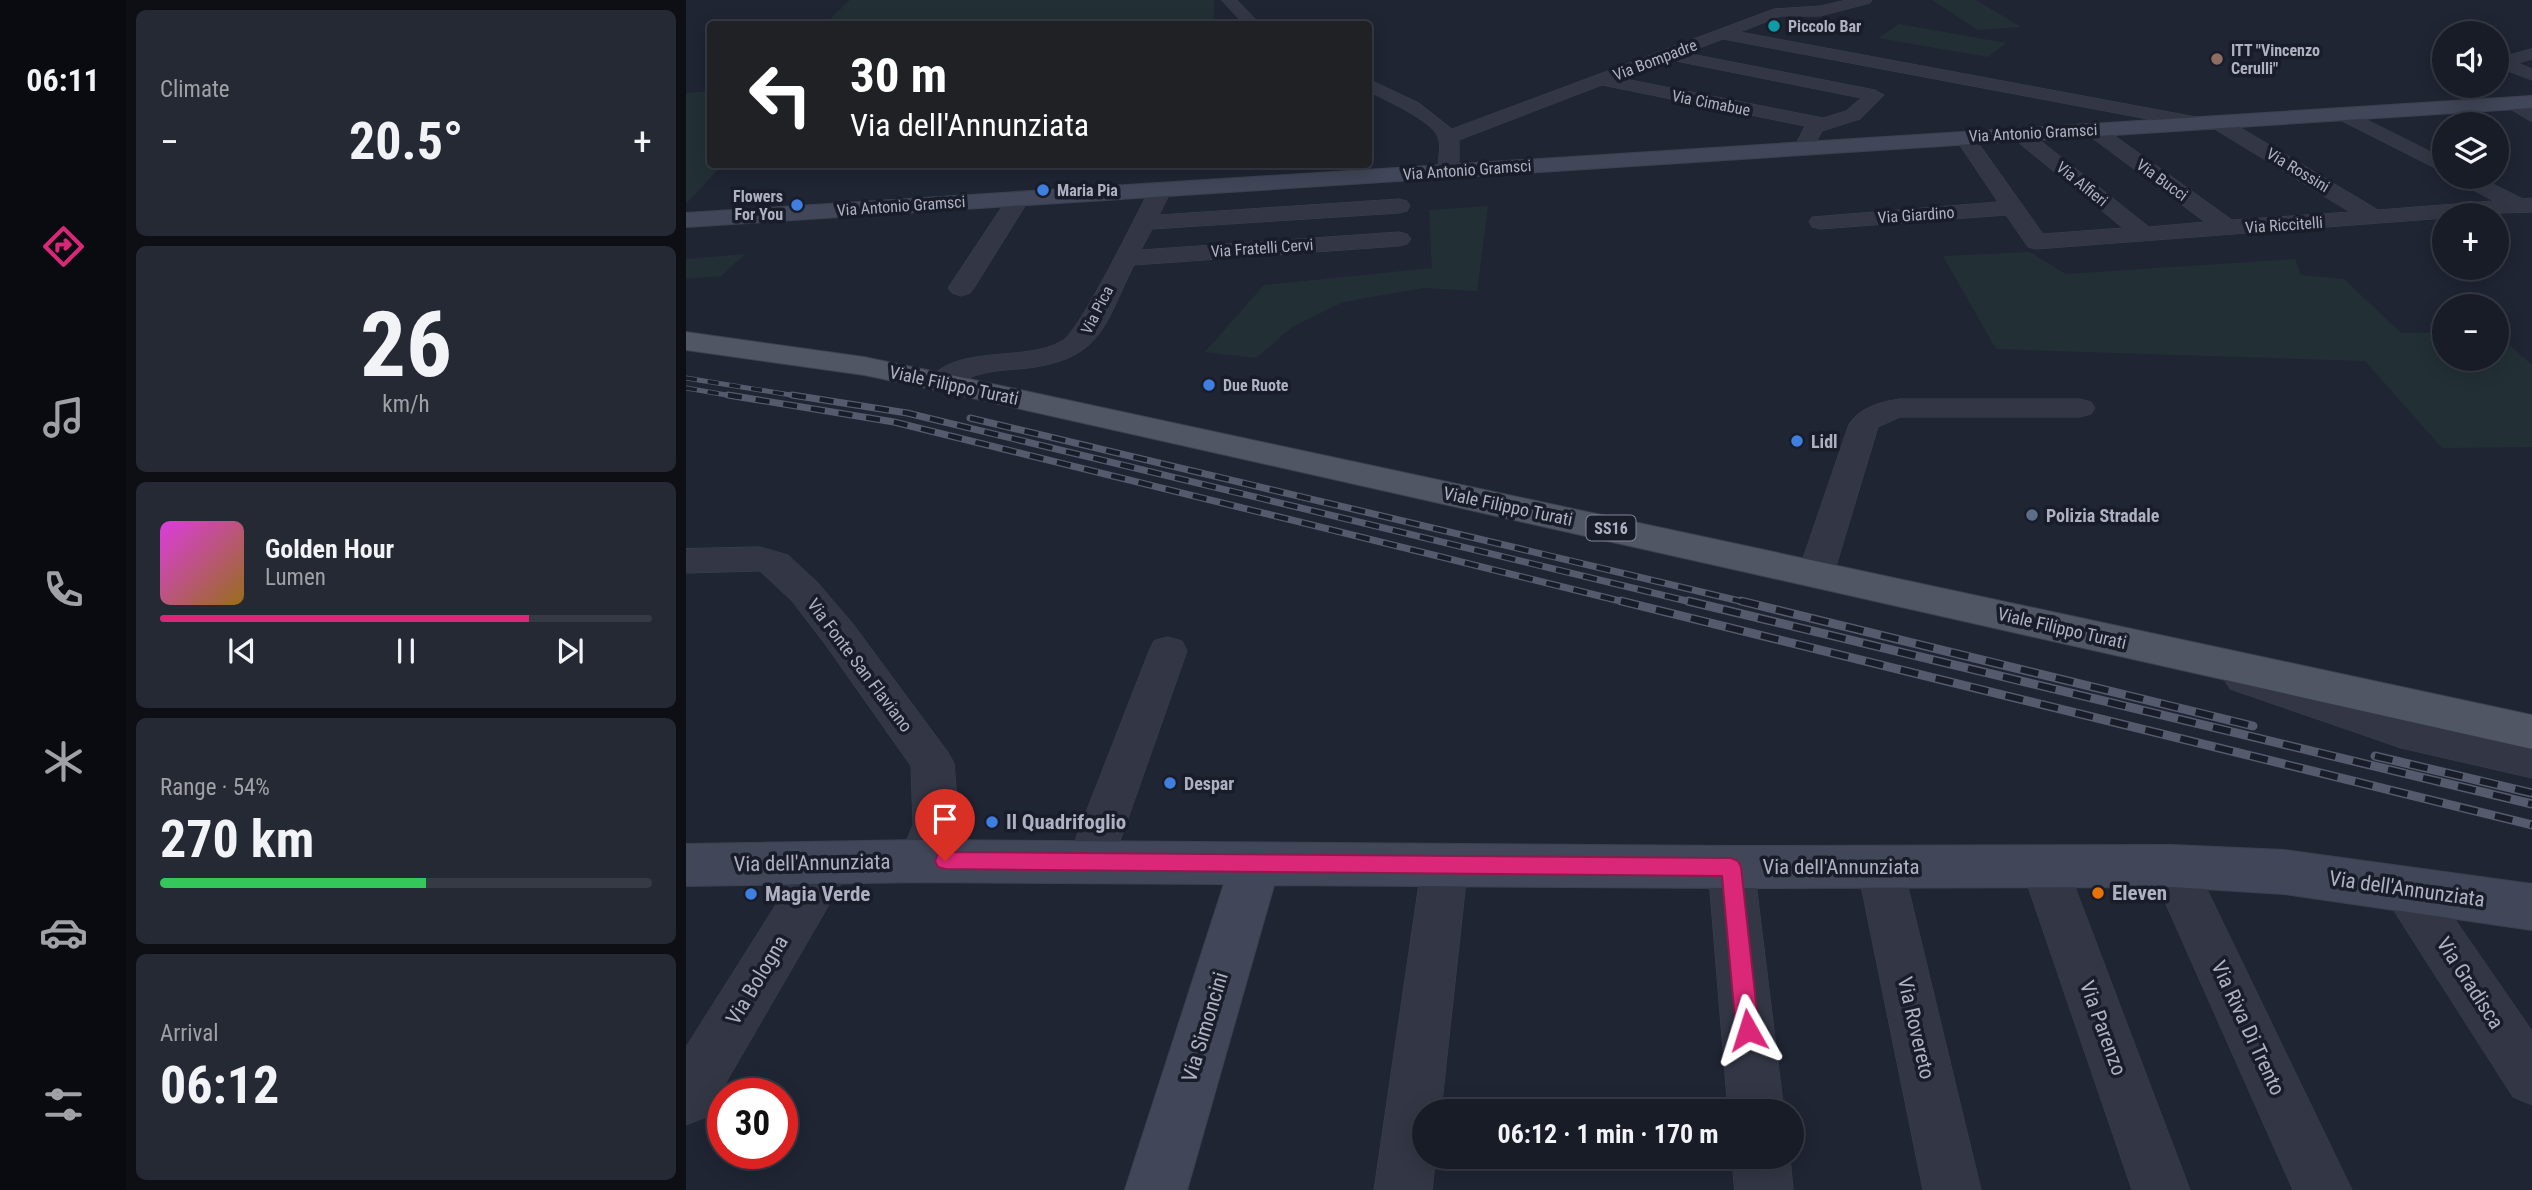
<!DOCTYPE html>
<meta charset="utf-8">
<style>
body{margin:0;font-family:"Roboto Condensed",sans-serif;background:#252933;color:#f1f3f6;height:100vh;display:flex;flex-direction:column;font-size:26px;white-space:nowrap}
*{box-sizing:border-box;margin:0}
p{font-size:23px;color:#9fa1a7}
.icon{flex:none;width:38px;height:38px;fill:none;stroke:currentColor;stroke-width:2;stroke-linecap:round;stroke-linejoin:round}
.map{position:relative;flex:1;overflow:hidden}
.drawer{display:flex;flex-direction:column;gap:10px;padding:10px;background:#0d0f15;width:560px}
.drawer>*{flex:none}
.hud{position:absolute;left:21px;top:21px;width:665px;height:147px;border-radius:7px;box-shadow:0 4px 18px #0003,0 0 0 2px #363a44;background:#202124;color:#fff;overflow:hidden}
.tools{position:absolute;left:1746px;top:21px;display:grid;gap:14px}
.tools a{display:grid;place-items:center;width:77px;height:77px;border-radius:50%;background:#181c27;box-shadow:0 4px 18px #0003,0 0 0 2px #363a44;font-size:35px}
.speed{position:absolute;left:21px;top:1078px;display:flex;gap:14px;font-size:35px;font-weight:700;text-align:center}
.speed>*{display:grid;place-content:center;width:91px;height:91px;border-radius:50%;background:#181c27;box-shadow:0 4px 18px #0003,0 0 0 2px #363a44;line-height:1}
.speed .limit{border:10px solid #d22;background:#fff;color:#111}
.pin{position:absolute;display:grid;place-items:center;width:60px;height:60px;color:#fff;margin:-72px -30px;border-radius:50% 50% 50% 0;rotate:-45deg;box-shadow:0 0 7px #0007}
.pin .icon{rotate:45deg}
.me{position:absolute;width:77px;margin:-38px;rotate:354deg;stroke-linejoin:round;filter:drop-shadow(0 0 5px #0008)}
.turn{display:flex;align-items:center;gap:24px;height:147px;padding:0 28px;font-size:32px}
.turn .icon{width:91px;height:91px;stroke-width:2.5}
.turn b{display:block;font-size:49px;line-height:60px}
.big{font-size:52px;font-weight:700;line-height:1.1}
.drawer .tile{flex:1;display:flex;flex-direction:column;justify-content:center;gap:10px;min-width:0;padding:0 24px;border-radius:10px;background:#252933}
.drawer .dial{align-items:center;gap:0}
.dial b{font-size:91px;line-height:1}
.song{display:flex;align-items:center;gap:21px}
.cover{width:84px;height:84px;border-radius:10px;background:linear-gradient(135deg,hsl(300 70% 55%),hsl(40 70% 35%))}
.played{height:7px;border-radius:4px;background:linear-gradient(90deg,#db2777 75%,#363a44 75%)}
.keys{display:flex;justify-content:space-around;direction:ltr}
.heat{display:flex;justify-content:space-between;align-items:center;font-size:38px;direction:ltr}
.charge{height:10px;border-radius:5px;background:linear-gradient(90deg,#34c759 54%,#363a44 0)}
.trip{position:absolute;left:726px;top:1099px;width:392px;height:70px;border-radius:35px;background:#181c27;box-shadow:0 4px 18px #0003,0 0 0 2px #363a44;font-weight:700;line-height:70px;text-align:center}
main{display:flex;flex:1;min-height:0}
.tab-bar{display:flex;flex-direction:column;width:126px;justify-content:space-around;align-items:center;background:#0a0b10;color:#9fa1a7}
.tab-bar .icon{width:49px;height:49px}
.tab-bar .selected{color:#db2777}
.tab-bar b{font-size:32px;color:#f1f3f6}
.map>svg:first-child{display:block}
.green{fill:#223035}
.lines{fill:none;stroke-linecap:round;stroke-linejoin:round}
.street-casing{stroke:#3c404f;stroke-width:1}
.secondary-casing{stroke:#3c404f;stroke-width:2}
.primary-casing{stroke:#3c404f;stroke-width:2}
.street{fill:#333745;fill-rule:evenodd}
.secondary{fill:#414658;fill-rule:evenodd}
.primary{fill:#515665;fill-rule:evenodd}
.rail-far2-casing{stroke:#555a6c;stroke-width:5}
.rail-far1-casing{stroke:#555a6c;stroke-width:7}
.rail-casing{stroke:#555a6c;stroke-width:9}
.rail-far2{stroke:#191d29;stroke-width:3.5;stroke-dasharray:11;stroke-linecap:butt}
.rail-far1{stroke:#191d29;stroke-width:4.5;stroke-dasharray:14;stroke-linecap:butt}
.rail{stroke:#191d29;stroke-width:6;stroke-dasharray:18;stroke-linecap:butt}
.route{fill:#db2777;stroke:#8e194d;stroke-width:2}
.culture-dot{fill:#0f9aa8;stroke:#191d29;stroke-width:2.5}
.education-dot{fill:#8d6e63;stroke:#191d29;stroke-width:2.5}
.shop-dot{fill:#3f7fe0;stroke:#191d29;stroke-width:2.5}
.service-dot{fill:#5c6f8a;stroke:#191d29;stroke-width:2.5}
.food-dot{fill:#e8710a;stroke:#191d29;stroke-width:2.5}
.labels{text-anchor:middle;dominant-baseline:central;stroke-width:7;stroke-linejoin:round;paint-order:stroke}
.far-poi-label{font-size:16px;font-weight:bold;fill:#adb1c2;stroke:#191d29;text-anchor:start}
.far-street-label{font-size:16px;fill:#adb1c2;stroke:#191d29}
.shield{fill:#191d29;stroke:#818594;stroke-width:2}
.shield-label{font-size:16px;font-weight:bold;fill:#adb1c2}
.street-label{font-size:18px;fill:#adb1c2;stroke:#191d29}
.poi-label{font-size:18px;font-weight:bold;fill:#adb1c2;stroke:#191d29;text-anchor:start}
.near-poi-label{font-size:21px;font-weight:bold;fill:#adb1c2;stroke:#191d29;text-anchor:start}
.near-street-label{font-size:21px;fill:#adb1c2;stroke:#191d29}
</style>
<main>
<nav class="tab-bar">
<b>06:11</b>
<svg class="icon selected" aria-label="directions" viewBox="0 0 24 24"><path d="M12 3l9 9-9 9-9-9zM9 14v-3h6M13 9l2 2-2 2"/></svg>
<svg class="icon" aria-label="music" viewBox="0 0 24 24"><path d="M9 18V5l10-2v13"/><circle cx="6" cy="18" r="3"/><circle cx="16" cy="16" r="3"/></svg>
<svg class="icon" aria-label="phone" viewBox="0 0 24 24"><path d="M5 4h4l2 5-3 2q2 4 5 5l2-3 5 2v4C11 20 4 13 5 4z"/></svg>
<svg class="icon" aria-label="climate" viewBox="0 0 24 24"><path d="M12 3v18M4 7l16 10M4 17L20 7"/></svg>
<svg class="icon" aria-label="car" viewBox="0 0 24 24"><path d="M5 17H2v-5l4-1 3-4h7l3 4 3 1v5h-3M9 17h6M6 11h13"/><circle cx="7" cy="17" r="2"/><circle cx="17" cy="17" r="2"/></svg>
<svg class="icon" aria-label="filters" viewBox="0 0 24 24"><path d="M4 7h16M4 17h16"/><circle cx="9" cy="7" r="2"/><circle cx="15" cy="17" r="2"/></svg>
</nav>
<section class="drawer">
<div class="tile"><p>Climate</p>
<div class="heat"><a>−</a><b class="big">20.5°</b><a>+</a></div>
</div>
<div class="tile dial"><b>26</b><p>km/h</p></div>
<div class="tile">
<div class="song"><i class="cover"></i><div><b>Golden Hour</b><p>Lumen</p></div></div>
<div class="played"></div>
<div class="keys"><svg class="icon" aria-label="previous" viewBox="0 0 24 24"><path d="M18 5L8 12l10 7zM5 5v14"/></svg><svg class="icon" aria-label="pause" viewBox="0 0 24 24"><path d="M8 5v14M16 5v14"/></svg><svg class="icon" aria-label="next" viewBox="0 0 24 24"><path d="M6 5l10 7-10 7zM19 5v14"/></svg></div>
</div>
<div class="tile"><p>Range · 54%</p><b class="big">270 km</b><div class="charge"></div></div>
<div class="tile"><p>Arrival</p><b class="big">06:12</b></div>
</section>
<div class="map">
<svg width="1846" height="1190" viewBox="0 0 1846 1190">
<rect width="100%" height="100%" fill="#202534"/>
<path class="green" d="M164 0H528V24H139Z
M1246 0H1290L1335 27 1292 30Z
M1213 24 1320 43 1302 57 1192 38Z
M24 91V164L36 165 0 204V93Z
M802 206 791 291 737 288 657 302 606 327 570 358 519 352 578 285 746 268 743 210Z
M1344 252 1380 274 1609 259 1615 275 1658 279 1715 333 1759 332V359H1811V334L1846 365V447L1756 448 1679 361 1310 349 1257 256Z
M59 254 35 276 0 279V259Z"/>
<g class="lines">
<defs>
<path id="street" d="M536 0H551L574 24H558Z
M1161 0H1186L1184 3 1134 16H1095L1054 32 1526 120 1540 119 1692 210 1808 201 1770 181 1766 177H1793L1837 199 1846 198V212L1759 215V218L1350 249 1342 247 1320 215 1134 229 1126 227 1123 222 1126 217 1312 202 1269 138 1272 134H1286L1357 234 1437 228 1327 138 1324 134 1334 128 1341 130 1463 227 1519 222 1401 134 1398 130 1408 124 1415 126 1546 220 1664 212 1527 128 1520 130 1037 39 1000 53 1189 90 1198 95 1174 119 1136 131 1125 152H1111L1108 148 1119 126 916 85 773 140V171L770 175H756C748 164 757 150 752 137 745 120 699 100 682 91V79L733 103 766 129 1088 9 1134 6ZM983 59 985 60 1175 98 1160 111 1137 118 934 78Z
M1846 49V59L1832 63 1846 69V80L1811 67V59Z
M1828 97 1846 107V122L1821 107 1819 103Z
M1657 108 1759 159V173L1650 118 1648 114Z
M475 183 483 184 486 189 473 215 713 199 721 201 724 206 721 211 713 213 466 229 455 250 713 232 721 234 725 239 721 244 713 246 448 265C420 320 418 356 349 367 331 370 313 369 295 374 276 378 265 393 245 388L241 382C268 343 339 363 376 341 394 331 450 215 464 189L467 184Z
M333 191 341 193 344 198 288 288 284 293 275 296 266 293 262 288 325 193Z
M1214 399H1394L1405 402 1409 408 1405 414 1394 417H1214L1192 427 1148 573 1143 581 1130 585 1117 581 1112 573 1163 424C1175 407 1194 402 1214 399Z
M74 547 102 555 132 583 167 624 261 751 268 763 273 825 251 875 235 881 219 875 212 861 227 825 225 766 139 644 106 601 74 571 0 573V549Z
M482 637 496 641 501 651 427 861 420 875 404 881 388 875 381 861 463 651 468 641Z
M1558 664 1716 716 1846 744V778L1715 748 1544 689 1538 679 1544 669Z
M142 843 159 849 165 863 159 877 20 1117 0 1125V1047L125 849Z
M759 843 776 849 782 863 755 1111H738V1157H750L746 1190H688L736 863 742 849Z
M1194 846 1211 852 1217 866 1295 1190H1237L1171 866 1177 852Z
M1358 846 1375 852 1381 866 1504 1190H1446L1335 866 1341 852Z
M1486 846 1503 852 1666 1190H1607L1463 866 1469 852Z
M1045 847 1062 853 1068 867 1098 1111H1042L1022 867 1028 853Z
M1720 867 1737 873 1846 1031V1105L1827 1097 1703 903 1696 888 1703 873Z
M1046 1157H1104L1107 1190H1049Z"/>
<path id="secondary" d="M1846 96V108L0 227V213Z
M235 840 1045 846 1486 845 1598 850 1846 884V930L1598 894 1486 887 1045 888 588 885 501 1190H439L538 884 235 882 0 886V844Z"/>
<path id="primary" d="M0 332 178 357 255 373 1846 715V749L255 391 178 375 0 350Z"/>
</defs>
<use href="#street" class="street-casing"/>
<use href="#secondary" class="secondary-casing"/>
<use href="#primary" class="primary-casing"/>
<use href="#street" class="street"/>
<use href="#secondary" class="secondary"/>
<use href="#primary" class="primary"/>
<defs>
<path id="rail-far2" d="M0 378 117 397
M0 388 52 397"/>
<path id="rail-far1" d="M42 395 208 422 942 603
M106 395 221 413 1009 603
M284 418 1062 603"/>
<path id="rail" d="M935 601 1846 825
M1002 601 1846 804
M1055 601 1567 726
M1689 756 1846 793"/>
</defs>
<use href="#rail-far2" class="rail-far2-casing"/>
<use href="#rail-far1" class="rail-far1-casing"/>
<use href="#rail" class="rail-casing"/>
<use href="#rail-far2" class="rail-far2"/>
<use href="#rail-far1" class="rail-far1"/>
<use href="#rail" class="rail"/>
</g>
<path class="route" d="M259 852 1045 858 1052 861 1055 867 1073 1030 1070 1038 1062 1041 1054 1038 1050 1030 1036 876 259 869 252 867 249 861 252 854Z"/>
<circle class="culture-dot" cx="1088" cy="26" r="7"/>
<circle class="education-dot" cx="1531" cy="59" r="7"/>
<g class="shop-dot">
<circle cx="357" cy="190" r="7"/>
<circle cx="111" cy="205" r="7"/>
<circle cx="523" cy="385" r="7"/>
<circle cx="1111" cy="441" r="7"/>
<circle cx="484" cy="783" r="7"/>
<circle cx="306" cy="822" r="7"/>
<circle cx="65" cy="894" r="7"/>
</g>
<circle class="service-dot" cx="1346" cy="515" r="7"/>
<circle class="food-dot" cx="1412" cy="893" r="7"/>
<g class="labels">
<g class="far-poi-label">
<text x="1102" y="26">Piccolo Bar</text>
<text x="1545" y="50">ITT "Vincenzo<tspan x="1545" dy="18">Cerulli"</tspan></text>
<text x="371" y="190">Maria Pia</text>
<text x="97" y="196" text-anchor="end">Flowers<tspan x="97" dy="18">For You</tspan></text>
<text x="537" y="385">Due Ruote</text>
</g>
<g class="far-street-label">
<text transform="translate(969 60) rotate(-21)">Via Bompadre</text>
<text transform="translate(1025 103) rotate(11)">Via Cimabue</text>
<text transform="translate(1347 133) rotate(-3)">Via Antonio Gramsci</text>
<text transform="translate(781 170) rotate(-4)">Via Antonio Gramsci</text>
<text transform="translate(1612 170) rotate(31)">Via Rossini</text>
<text transform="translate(1476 180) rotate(36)">Via Bucci</text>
<text transform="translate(1396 184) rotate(39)">Via Alfieri</text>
<text transform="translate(215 206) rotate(-4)">Via Antonio Gramsci</text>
<text transform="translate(1230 215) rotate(-4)">Via Giardino</text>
<text transform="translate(1598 225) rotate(-4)">Via Riccitelli</text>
<text transform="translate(576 248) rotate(-4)">Via Fratelli Cervi</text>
<text transform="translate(411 310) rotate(-63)">Via Pica</text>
</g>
<rect class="shield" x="900.5" y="515.5" width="49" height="25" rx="5"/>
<g class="shield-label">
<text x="925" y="528">SS16</text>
</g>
<g class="street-label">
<text transform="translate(268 385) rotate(12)">Viale Filippo Turati</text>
<text transform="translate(822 506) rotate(12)">Viale Filippo Turati</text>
<text transform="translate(1376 628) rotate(13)">Viale Filippo Turati</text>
<text transform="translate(174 665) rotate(53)">Via Fonte San Flaviano</text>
</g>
<g class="poi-label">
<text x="1125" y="441">Lidl</text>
<text x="1360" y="515">Polizia Stradale</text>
<text x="498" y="783">Despar</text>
</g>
<g class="near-poi-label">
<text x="320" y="822">Il Quadrifoglio</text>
<text x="1426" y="893">Eleven</text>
<text x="79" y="894">Magia Verde</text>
</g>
<g class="near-street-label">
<text transform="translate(126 863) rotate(-1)">Via dell'Annunziata</text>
<text x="1155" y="867">Via dell'Annunziata</text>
<text transform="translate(1721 889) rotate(8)">Via dell'Annunziata</text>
<text transform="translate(71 980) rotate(-59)">Via Bologna</text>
<text transform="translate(1784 983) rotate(57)">Via Gradisca</text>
<text transform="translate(519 1027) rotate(-73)">Via Simoncini</text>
<text transform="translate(1230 1028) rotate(77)">Via Rovereto</text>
<text transform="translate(1417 1028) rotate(70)">Via Parenzo</text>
<text transform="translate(1562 1028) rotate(65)">Via Riva Di Trento</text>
</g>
</g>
</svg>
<div class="tools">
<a><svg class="icon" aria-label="sound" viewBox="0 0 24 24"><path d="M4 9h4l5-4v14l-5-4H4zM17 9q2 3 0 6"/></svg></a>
<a><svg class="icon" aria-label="layers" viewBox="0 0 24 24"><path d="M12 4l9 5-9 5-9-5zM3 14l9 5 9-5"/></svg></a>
<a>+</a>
<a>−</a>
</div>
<div class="speed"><div class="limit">30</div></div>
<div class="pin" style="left:259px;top:861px;background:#d93025"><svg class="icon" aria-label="arrive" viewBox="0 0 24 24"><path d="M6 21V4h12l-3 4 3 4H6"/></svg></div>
<svg class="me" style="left:1062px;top:1030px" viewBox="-20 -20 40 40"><path d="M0-17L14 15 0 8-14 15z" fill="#db2777" stroke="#fff" stroke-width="4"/></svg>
<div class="trip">06:12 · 1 min · 170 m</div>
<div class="hud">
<div class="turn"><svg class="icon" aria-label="left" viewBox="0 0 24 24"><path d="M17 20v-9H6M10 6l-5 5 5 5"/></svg><div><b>30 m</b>Via dell'Annunziata</div></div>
</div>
</div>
</main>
